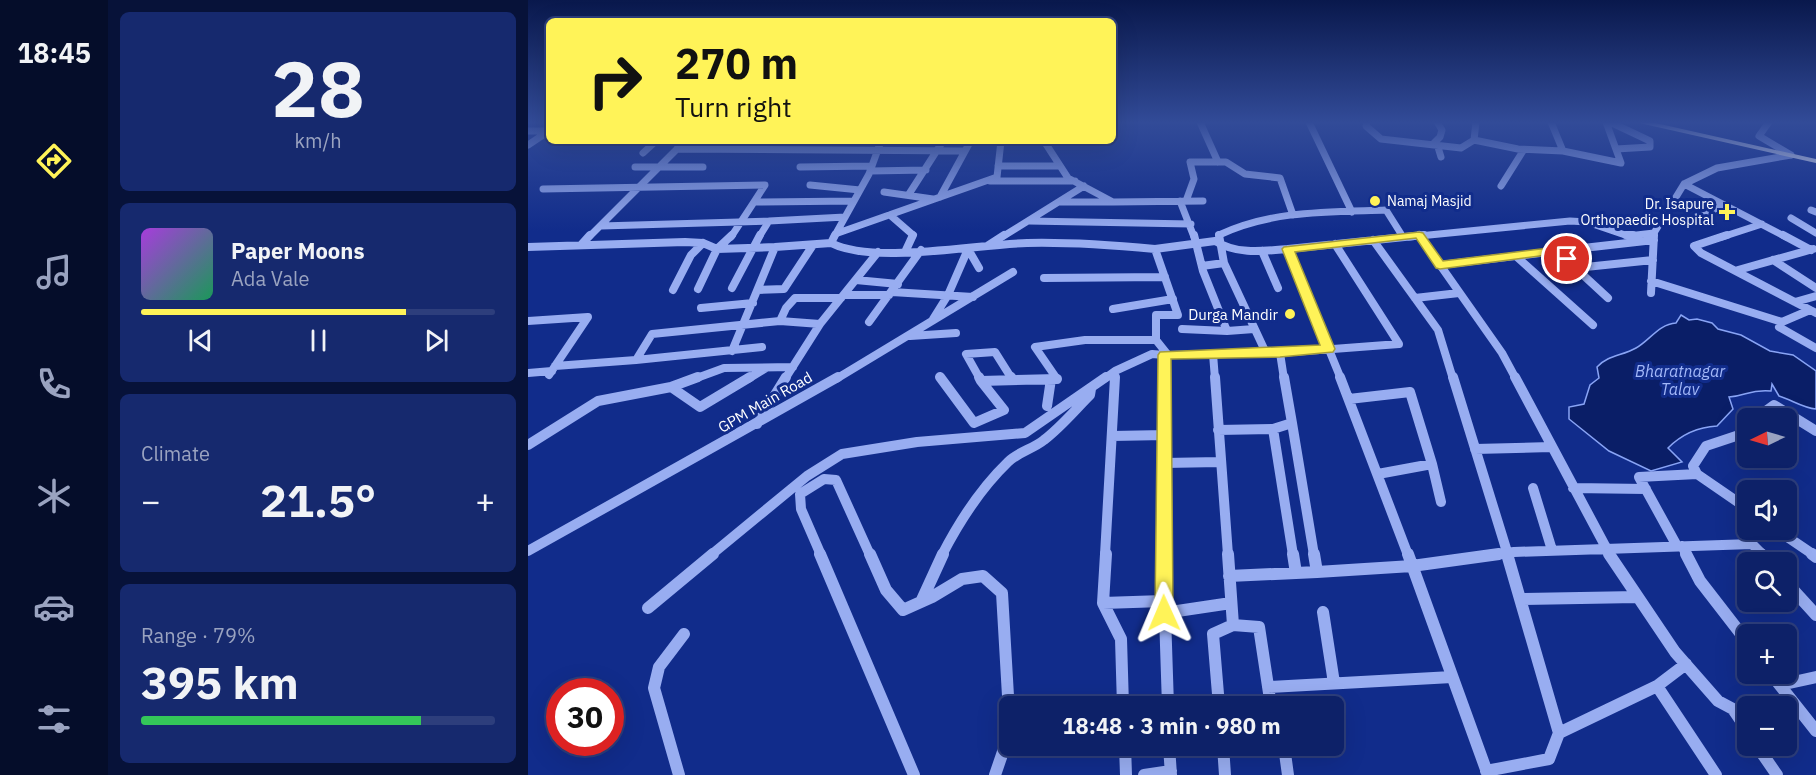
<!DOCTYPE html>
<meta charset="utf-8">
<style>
body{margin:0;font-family:"IBM Plex Sans",sans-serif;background:#16296e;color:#f1f3f6;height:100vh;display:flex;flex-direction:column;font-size:22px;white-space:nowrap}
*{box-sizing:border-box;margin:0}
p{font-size:20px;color:#9aa3c0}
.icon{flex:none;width:33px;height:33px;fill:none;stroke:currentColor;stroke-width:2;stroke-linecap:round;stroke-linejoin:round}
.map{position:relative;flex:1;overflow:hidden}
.panel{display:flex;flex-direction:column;gap:12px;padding:12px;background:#071239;width:420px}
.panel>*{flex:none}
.top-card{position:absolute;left:18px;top:18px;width:570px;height:126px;border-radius:9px;box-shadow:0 6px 24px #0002,0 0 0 2px #2d3e7c;background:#fff358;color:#111;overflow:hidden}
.needle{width:39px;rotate:265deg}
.tools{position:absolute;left:1209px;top:408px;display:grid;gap:12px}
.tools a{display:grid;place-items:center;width:60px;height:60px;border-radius:9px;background:#0d2168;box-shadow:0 6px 24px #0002,0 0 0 2px #2d3e7c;font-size:30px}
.speed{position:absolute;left:18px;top:678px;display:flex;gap:12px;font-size:30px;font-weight:700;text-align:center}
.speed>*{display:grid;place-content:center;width:78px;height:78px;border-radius:50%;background:#0d2168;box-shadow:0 6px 24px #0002,0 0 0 2px #2d3e7c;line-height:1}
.speed .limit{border:9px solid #d22;background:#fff;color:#111}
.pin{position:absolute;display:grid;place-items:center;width:51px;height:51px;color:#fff;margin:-26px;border:3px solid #fff;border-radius:50%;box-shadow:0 2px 6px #0007}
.me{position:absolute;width:66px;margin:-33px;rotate:359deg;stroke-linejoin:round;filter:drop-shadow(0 0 4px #0008)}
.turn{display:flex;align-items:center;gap:21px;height:126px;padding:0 30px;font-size:27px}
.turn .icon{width:78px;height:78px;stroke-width:2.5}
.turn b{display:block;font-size:42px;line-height:51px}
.big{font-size:45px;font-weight:800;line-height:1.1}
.panel .card{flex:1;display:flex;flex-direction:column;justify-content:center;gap:9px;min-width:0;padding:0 21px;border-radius:9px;background:#16296e}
.panel .dial{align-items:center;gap:0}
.dial b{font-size:78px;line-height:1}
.song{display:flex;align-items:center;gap:18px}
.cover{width:72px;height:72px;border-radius:9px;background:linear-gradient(135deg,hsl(280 70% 55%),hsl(150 70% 35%))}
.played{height:6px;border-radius:3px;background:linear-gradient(90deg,#fff358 75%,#2d3e7c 75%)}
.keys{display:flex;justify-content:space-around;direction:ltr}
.heat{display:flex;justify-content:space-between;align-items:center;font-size:33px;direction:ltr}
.charge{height:9px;border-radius:4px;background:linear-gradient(90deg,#34c759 79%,#2d3e7c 0)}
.trip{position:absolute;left:471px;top:696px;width:345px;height:60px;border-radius:9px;background:#0d2168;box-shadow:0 6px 24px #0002,0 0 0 2px #2d3e7c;font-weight:800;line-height:60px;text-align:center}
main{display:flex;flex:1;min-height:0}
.tabs{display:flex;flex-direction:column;width:108px;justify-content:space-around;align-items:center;background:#050d2a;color:#9aa3c0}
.tabs .icon{width:42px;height:42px}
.tabs .active{color:#fff358}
.tabs b{font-size:27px;color:#f1f3f6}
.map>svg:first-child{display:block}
.water{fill:#0a1e67;stroke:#89a4f5;stroke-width:1.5}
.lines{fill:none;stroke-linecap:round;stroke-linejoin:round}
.minor-far3{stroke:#98adf1;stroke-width:7}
.minor-far2{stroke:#98adf1;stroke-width:8}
.minor-far1{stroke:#98adf1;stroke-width:10}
.minor{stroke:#98adf1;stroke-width:12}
.highway{fill:#fff;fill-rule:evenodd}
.route{fill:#fff358;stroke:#a69e39;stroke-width:1.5}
.poi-dot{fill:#fff358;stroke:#112c8b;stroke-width:2}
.labels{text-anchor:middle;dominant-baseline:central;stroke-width:6;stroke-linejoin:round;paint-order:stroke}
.far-poi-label{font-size:14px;fill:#fff;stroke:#112c8b;text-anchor:start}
.poi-label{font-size:15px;fill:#fff;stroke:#112c8b;text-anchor:end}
.street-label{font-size:15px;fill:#fff;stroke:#112c8b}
.water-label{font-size:16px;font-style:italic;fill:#a3b8f9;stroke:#112c8b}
</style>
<main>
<nav class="tabs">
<b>18:45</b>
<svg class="icon active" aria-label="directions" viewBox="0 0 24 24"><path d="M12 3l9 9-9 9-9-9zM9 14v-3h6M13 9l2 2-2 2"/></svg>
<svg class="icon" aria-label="music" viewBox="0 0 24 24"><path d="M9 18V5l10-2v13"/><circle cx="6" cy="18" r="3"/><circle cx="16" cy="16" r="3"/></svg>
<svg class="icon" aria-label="phone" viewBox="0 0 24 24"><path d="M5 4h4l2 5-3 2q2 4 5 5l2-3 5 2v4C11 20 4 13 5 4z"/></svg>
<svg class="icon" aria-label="climate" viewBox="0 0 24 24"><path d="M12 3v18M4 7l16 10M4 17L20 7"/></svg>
<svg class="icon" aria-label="car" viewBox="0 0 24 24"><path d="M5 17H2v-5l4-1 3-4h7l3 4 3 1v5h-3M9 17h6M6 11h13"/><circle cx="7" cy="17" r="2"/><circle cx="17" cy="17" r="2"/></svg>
<svg class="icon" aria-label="filters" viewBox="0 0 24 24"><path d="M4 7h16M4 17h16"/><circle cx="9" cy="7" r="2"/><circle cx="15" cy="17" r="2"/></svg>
</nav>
<section class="panel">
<div class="card dial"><b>28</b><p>km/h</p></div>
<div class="card">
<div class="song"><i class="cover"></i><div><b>Paper Moons</b><p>Ada Vale</p></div></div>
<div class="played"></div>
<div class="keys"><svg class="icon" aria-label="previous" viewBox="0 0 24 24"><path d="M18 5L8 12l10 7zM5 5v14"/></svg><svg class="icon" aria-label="pause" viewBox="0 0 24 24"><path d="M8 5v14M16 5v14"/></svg><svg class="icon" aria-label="next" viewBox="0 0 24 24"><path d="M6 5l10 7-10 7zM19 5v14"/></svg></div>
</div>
<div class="card"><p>Climate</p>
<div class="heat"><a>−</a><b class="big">21.5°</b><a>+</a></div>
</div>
<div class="card"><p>Range · 79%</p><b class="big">395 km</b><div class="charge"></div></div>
</section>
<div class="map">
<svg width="1288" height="775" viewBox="0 0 1288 775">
<rect width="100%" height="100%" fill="#112c8b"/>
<path class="water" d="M1153 315 1161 320 1169 319 1184 323 1190 329 1213 335 1242 351 1265 355 1288 371V409C1275 408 1264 400 1251 396L1244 384 1243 391C1222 389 1218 396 1201 397L1205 409 1189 426C1169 427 1154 434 1140 448L1154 462 1123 471 1081 451 1041 419V407L1056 404 1062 385 1071 378 1069 367C1080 355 1094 356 1108 348 1122 340 1131 324 1148 323Z"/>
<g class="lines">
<path class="minor-far3" d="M672 122 690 162
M781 122 824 212
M839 122 838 126 853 139 933 148 946 140 948 122
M1023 122 1035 151 1093 163 1078 122
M1082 122 1122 141V147L1088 149
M1241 122 1231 136 1263 155
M0 131H21
M946 140 990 149 1035 151
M516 141 540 178 585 202 675 201
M906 143 912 137 914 130 909 122
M909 144 913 157
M0 145 21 131
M149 149 437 151
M115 153 128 141
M470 166H532
M107 167H175
M272 167 343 166
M342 171 398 170
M462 181H547
M1156 184 1258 237
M282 185 332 190
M973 186 995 151
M15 189 237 185 226 202
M356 192 405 199
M381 194 415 141
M412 197 442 142
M652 201 666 237
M658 201 666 179 662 162H698L717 174 752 178 765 215
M531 202H583
M1283 210 1288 212
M362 215 385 235 384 237
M1263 218 1288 233
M501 221 663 224
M1159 221 1196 205
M73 226 241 221
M310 233 469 177 473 141
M891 235 892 237
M61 237 157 141
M203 237 226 202 326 201
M231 237 241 221 317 217
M306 237 341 174 353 141
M474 237 556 186
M691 237V235C744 210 801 212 858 210L875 237
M881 237 1042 221 1059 222 1100 236 1126 233 1156 184 1189 168 1263 155
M1194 237 1234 224"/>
<path class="minor-far2" d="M307 235 303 243C346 265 449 244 499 243 542 242 584 245 627 249
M666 235 675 271 699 331 726 329
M691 235 696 263
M891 235 974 353 988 379
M1098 235H1105
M1199 235 1166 246 1173 253 1288 313
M1255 235 1283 250
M845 240 910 330 925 379
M53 245 62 235
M459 246 476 235
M0 247 157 242 175 243 189 249 247 247
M440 249 451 268
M378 250 385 235
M734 251 750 288
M1029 251 1126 240
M989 257 1065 325
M1245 260 1288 288
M912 265 1029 251 1080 298
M674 266 696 263 738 353
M1048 268 1125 260
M1210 270 1285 249
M516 278 637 277
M328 280 370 284
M1123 281 1254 322 1251 327 1288 348
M204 288 232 235
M170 289 189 249 204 235
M145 290 163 255 175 243
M230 290 256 289 285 245
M364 292 445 297
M1123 293 1126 235
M316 295H361
M887 298 931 293
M1267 302 1288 296
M173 308 225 303
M585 309 645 299
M405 319 420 295 440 249
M0 321 60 317 21 375
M252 321 258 308 267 298H313
M341 322 393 250
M1254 322 1282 310
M654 329 699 331
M382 336 428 333
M628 340V315H650L627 249 687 241C709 255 736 251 760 249
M234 347 108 360 124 334 252 321 292 324
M204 351 247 247 303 243
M752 353 756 379
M685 354 687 379
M636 355 752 353 871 344 807 244
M27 366 108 360
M0 373 24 371
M166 379 196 368 265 367
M220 379 238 368
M257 379 292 324 350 252
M308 379 485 272
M452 379 438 354 467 352 484 379
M529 379 507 347 557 340H628L640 355
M576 379 587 371
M587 379V371L624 354 636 355V379
M813 379 760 249 896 235"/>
<path class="minor-far1" d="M412 377 446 423 476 410 453 381 529 379
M451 377 453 381
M483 377 485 380
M687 377 700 555
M756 377 764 423
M812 377 880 555
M925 377 980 555
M987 377 1082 555
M143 387 170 377
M821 399 882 392 904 464 850 474
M519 406 523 379
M1228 418 1246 405 1288 431
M229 424 258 377
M745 429 764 423 786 555
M690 430 745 429 765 555
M584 436 637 435
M0 445 70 401 143 387 172 407 222 377
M947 449 1023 447
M636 463 692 462
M904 464 913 502
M1169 474 1165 466 1178 446 1211 435 1220 427
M1005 488 1024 550
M1045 488 1118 489
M1249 530 1286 555
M1149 546 1111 477 1169 474 1220 509
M1154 546 1159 555
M0 551 310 377
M183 555 279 476 314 454 389 442 497 433 578 377
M293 555 273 509 272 494 296 479 308 480 342 555
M414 555C431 522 453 488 480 462 490 452 505 449 516 440 533 427 547 410 562 395L563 389
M577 555 587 377
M635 555 636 377
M961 555 986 552 1224 544 1235 555"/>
<path class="minor" d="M292 554 386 775
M342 554 358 590 375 610 404 597 434 579 455 576 474 593 480 696 479 740 467 775
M578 554 575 603 635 601
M635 554 640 706
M700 554 705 625
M765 554 768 573
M880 554 960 775
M1081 554 1147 652 1190 701 1205 709 1220 731
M1158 554 1172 581 1220 643
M1233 554 1241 562
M1284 554 1288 557
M789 572 884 566 971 554
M701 576 789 572 786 554
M1258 582 1288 615
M993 599 1109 597
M393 602 415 554
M575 603 593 639 595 706
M120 608 185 554
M795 612 806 683
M636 613 703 603
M1243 674 1288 731
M1252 685 1288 677
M1129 686 1188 775
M740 687 924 677
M691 706 685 634 705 625 731 627 743 706
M1031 733 1129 686 1158 664
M597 746 598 775
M641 746 643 775
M695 746 697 775
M756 746 760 775
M1229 746 1249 775
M958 771 1021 759 1031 733 979 554
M151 775 126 688 131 667 156 634
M616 775 643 771"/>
<path class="highway" d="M1107 122H1123L1288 159V163Z"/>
</g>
<linearGradient id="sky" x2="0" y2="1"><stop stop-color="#09184c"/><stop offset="0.53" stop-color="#324b98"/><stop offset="1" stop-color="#324b98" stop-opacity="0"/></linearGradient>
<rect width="1288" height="231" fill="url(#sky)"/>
<path class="route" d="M891 232 895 233 915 261 1029 247 1044 259 1043 262H1035L1027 254 912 269 908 268 888 238 767 252 807 349 805 352 752 357 643 359 645 613 642 619 636 621 630 619 627 613 630 355 632 352 792 345 754 249 756 247Z"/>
<g class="poi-dot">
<circle cx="847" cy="201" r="6"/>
<path d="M1196 203h6v6h6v6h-6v6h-6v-6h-6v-6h6z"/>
<circle cx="762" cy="314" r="6"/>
</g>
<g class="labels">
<g class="far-poi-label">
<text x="859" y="201">Namaj Masjid</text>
<text x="1186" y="204" text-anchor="end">Dr. Isapure<tspan x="1186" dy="16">Orthopaedic Hospital</tspan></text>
</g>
<g class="poi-label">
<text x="750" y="314">Durga Mandir</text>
</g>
<g class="street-label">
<text transform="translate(237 402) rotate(-30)">GPM Main Road</text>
</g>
<g class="water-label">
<text x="1152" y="371">Bharatnagar<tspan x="1152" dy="18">Talav</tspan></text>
</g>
</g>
</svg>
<div class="tools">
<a><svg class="needle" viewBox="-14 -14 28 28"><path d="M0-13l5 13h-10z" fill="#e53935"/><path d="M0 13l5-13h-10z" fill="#9aa3c0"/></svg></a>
<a><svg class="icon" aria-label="sound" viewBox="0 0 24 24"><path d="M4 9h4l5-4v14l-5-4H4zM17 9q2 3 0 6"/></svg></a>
<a><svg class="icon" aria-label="search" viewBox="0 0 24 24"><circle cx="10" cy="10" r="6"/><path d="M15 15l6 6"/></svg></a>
<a>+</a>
<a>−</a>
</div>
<div class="speed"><div class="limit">30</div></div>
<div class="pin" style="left:1039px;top:259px;background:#d93025"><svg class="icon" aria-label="arrive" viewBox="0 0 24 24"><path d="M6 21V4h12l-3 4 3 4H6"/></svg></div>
<svg class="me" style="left:636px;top:613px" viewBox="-20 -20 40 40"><path d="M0-17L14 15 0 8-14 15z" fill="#fff358" stroke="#fff" stroke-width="4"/></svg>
<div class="trip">18:48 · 3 min · 980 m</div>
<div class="top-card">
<div class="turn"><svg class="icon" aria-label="right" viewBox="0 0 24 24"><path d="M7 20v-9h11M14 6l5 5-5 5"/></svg><div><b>270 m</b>Turn right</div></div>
</div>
</div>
</main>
